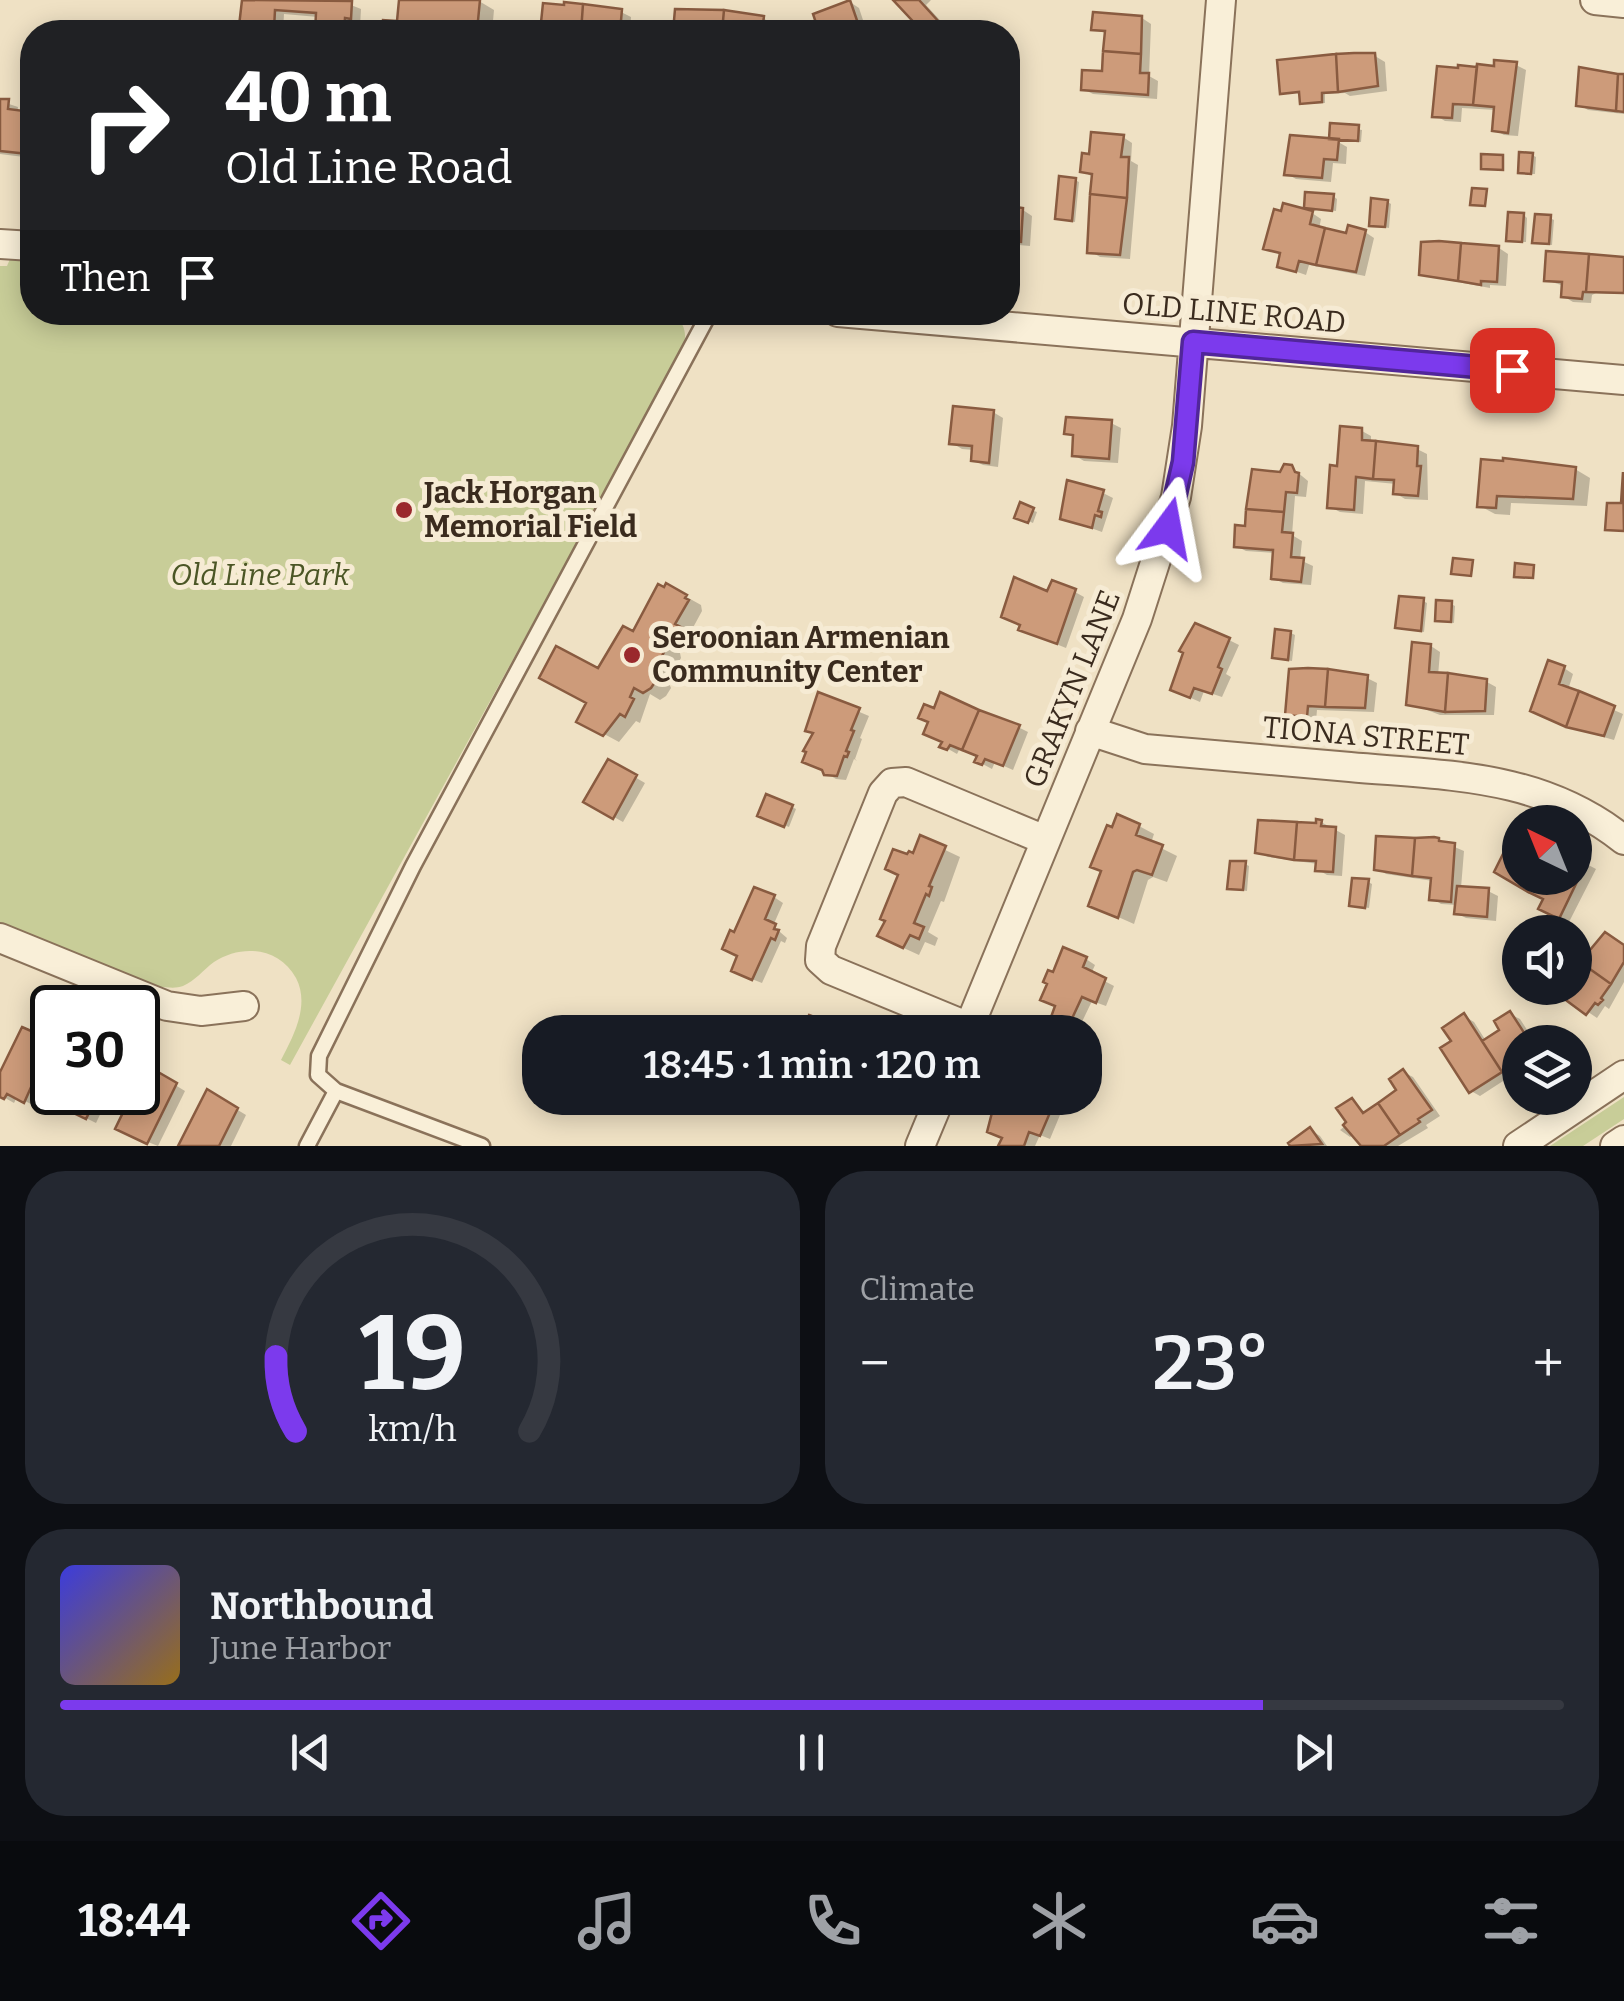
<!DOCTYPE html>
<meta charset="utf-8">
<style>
body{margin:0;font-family:Bitter,serif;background:#242831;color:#f1f3f6;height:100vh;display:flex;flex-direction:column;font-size:38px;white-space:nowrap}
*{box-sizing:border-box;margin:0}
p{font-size:32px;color:#9ea1a6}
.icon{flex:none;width:55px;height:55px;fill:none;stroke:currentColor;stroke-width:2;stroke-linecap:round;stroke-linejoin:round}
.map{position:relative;height:1146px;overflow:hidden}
.panel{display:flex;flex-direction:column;gap:25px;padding:25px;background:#0d0f14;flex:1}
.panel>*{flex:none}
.banner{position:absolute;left:20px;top:20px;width:1000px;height:305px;border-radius:40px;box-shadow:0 5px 25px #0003;background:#202124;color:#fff;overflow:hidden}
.needle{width:65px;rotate:317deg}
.controls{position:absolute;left:1502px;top:805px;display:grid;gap:20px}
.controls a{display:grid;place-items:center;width:90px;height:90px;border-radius:50%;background:#171b24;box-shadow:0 5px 25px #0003;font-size:50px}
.speed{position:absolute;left:30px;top:985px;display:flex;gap:20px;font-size:50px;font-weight:700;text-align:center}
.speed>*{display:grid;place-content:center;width:130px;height:130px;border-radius:50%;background:#171b24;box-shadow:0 5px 25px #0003;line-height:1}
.speed .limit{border:5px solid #111;border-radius:15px;background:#fff;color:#111}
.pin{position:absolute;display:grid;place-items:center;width:85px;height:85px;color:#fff;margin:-42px;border-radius:20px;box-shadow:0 5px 15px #0006}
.me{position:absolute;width:110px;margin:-55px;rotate:13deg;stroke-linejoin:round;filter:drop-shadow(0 0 8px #0008)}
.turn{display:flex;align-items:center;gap:35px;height:210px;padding:0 40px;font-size:45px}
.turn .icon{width:130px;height:130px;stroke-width:2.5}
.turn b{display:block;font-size:70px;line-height:85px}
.then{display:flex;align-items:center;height:95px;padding:0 40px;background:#0003;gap:20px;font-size:38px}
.big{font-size:75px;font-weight:600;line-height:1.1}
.panel .card{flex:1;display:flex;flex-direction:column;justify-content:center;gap:15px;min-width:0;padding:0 35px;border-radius:40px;background:#242831}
.panel .dial{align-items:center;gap:0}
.dial svg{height:260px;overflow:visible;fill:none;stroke:#363941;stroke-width:7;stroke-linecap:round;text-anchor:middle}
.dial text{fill:#f1f3f6;stroke:none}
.song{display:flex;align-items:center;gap:30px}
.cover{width:120px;height:120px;border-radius:15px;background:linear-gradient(135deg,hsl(240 70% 55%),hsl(40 70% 35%))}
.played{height:10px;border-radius:5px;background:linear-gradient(90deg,#7c3aed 80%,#363941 80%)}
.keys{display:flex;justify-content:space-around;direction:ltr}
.heat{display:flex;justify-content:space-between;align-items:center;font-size:55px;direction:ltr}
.panel .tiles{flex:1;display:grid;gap:25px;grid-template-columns:1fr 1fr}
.card:last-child{grid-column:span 2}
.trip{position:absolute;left:522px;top:1015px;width:580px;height:100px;border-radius:40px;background:#171b24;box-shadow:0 5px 25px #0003;font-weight:600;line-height:100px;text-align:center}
.tabs{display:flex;height:160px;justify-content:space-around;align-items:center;background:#090b0e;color:#9ea1a6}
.tabs .icon{width:70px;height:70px}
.tabs .current{color:#7c3aed}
.tabs b{font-size:45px;color:#f1f3f6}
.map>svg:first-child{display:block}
.green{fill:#c8cd98}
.shadow{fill:#0003}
.building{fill:#cd9b7a;stroke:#895b40;stroke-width:2.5}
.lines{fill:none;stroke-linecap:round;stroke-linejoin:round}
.lane-casing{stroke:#8a725a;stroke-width:19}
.street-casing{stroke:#8a725a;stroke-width:32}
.lane{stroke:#f9efd8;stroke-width:14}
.street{stroke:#f9efd8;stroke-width:28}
.route-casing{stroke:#51269a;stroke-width:25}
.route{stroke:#7c3aed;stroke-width:18}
.poi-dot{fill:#9a292c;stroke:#f6ebd4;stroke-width:4}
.labels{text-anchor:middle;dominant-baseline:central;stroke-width:10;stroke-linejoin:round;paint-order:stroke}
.street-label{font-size:30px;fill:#3a2b1e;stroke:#f6ebd4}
.poi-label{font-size:30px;font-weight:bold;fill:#3a2b1e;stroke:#f6ebd4;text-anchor:start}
.park-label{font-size:30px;font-style:italic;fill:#4b5625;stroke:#f6ebd4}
</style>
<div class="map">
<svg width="1624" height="1146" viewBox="0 0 1624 1146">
<rect width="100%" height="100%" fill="#efe1c4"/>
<path class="green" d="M10 259 32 261V312H584L682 324C692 343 675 363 666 381L290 1065 281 1060C294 1035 310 1005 296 978 279 947 241 944 214 962 203 970 195 981 183 986 175 989 167 987 160 987L0 922V266H7Z
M1624 1097V1119L1583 1146H1550Z"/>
<path class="shadow" d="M244 0H346V3L361 9 360 27 370 32H321L317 31 318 17 284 14 283 32 252 31 242 25Z
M402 0 479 1 494 10 492 32H384L385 22 399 24Z
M897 0H931L926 5 948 29 944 32H926Z
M850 2 859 8 867 32H822L817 16Z
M545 6 621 12 631 17 630 32H543Z
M677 11 763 18 772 24V32H676Z
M1142 18 1151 24 1149 76 1158 81 1157 99 1093 94 1083 89 1104 73 1107 34 1094 28Z
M1375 56 1385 62 1387 91 1350 96 1345 93 1325 94V103L1307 104 1303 102 1302 93 1282 92Z
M1516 65 1526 70 1518 136 1504 135 1495 130 1496 110 1462 108 1461 122 1445 121 1435 115 1496 68Z
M1624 76V114L1588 110 1578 104Z
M0 101 18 107 17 113 32 114V158L0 154Z
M1333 125 1362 130 1361 142 1333 139 1347 147 1346 164 1333 163 1331 182 1296 179 1287 174 1292 138 1331 141Z
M1123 137 1132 143 1131 161 1138 165 1130 259 1100 257 1090 251 1094 178 1083 171Z
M1532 155 1536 157 1535 174H1524L1520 171Z
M1075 180 1079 182 1075 222 1061 220 1057 218Z
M1333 196 1337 199 1336 211 1307 207Z
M1388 202 1391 204 1389 228 1372 225Z
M1008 208 1023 210 1032 216 1030 246 1008 244Z
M1312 213 1321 219 1319 229 1348 236 1365 232 1374 238 1365 276 1309 265 1306 275 1280 266 1282 255 1266 248Z
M1524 215 1527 218 1526 242H1513L1509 239Z
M1550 218 1554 220 1552 245 1538 244 1534 241Z
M1499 248 1508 254 1506 286 1490 285V288L1426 276Z
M1624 261V294L1596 293 1592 295 1591 303 1573 302 1563 296 1564 286 1546 280Z
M993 412 1003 418 998 467 983 465 973 460 974 450 962 449 952 443Z
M1111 423 1121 428 1118 463 1084 461 1074 455 1076 438 1067 433Z
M1362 431 1371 436V443L1417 449 1427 454 1428 500 1405 499 1395 493 1396 484 1365 481 1363 514 1340 512 1330 507 1340 468Z
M1483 462 1575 469 1590 478 1587 506 1511 503 1510 515 1495 514 1480 506Z
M1291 467 1308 481 1306 497 1295 496 1292 535 1302 541 1300 560 1313 566 1311 585 1283 583 1274 578 1276 553 1246 551 1236 546 1281 474Z
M1103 493 1113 498 1102 532 1063 518Z
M1021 506 1037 512 1033 523 1017 516Z
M667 586 701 605 702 611 689 635 695 638 687 653 679 648 681 658 668 681 671 688 666 696 660 700 650 694 640 723 636 721 619 742 580 721 599 671 634 634Z
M1075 592 1084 597 1066 648 1031 634 1048 594Z
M1423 601 1427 603 1424 632 1398 627Z
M1451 604 1455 606 1454 623 1438 620Z
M1291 633 1295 635 1292 661 1279 659 1275 657Z
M1229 640 1239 645 1226 674 1231 677 1222 697 1204 691 1200 702 1182 694Z
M1431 646 1440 652 1438 676 1487 682 1496 687 1494 715H1440L1409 703Z
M1564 668 1573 674 1568 690 1623 714 1614 740 1561 725 1542 715Z
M1367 678 1377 683 1374 712 1317 710 1316 721 1298 720 1288 714Z
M819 695 869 716 860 738 862 739 855 759 857 761 854 759 846 780 836 779 826 773 815 733Z
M930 723 1018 727 1028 732 1013 770 995 762 992 769 977 761 980 757 960 748 957 754 943 746 944 742Z
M609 762 645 783 623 822 587 802Z
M792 807 796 809 789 827 764 817Z
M1321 822 1345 835 1342 876 1327 875 1317 869 1318 864 1268 857 1258 852Z
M1139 826 1154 834 1151 843 1177 856 1167 882 1153 877 1148 880 1134 924 1091 905Z
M922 839 960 857 944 902 941 901 928 932 938 938 935 946 925 942 919 955 895 944 914 856Z
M1438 840 1464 851 1461 888 1488 891 1498 896 1496 921 1466 918 1456 913 1457 905 1441 904 1432 898 1433 881 1386 874 1376 868Z
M1520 849V878H1575V858L1596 869 1569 922 1551 913 1546 898 1498 871Z
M1245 864 1249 866 1247 891 1234 889 1230 887Z
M1368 882 1372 884 1369 908 1351 905Z
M774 897 783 903 773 926 787 938 785 943 781 941 762 983 744 976 735 935Z
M1624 947V982L1609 1009 1605 1006 1597 1018 1563 995 1567 988H1575V976Z
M1086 959 1095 965 1091 974 1114 986 1106 1006 1092 1001 1079 1028 1063 1021 1050 983 1054 975Z
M1510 1014 1520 1019 1535 1042H1520V1070L1480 1096 1471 1091 1455 1042 1464 1016 1474 1022 1486 1041 1503 1031Z
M23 1030 52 1043V1070L35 1106 17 1097 14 1103 0 1095V1077Z
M147 1068 185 1091 158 1146 128 1134 138 1088Z
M1403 1072 1413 1077 1440 1116 1426 1125 1428 1128 1398 1146H1364L1355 1133 1350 1137 1340 1130 1349 1123 1352 1100 1367 1114 1400 1091Z
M61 1092H111L96 1123 66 1108Z
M208 1092 246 1115 231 1146H181Z
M1005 1098H1040L1037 1105 1060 1115 1050 1139 1040 1135 1035 1146H1001L1004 1138 1002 1107Z
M1311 1130 1320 1136 1327 1146H1293L1291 1144Z"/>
<path class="building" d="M242 0 352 1 351 19 345 18 344 32H315L316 13 275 10 274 29 239 26Z
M399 0H480L477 31 418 28 417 32H382L383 20 397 21Z
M850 0 861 32H819L813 14Z
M893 0H919L940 23 929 32H923Z
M564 2 583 4 581 32H540L543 3 564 5Z
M583 4 622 9 620 32H581Z
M675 9 724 10 722 32H673Z
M724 10 764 16 762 32H722Z
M1093 12 1142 16 1141 54 1103 51 1105 31 1091 30Z
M346 23 366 25V32H345Z
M1103 51 1141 54 1140 73H1149L1148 95 1081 90 1082 70 1102 71Z
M1354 53H1375L1378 86 1338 92 1336 54Z
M1336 54 1338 92 1322 93V102L1300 104 1299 92 1280 94 1277 60Z
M1494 60 1517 62 1508 133 1492 131 1494 107 1473 105 1477 64 1494 66Z
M1458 65 1477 67 1473 105 1453 104 1452 118 1432 117 1437 66 1458 68Z
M1579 67 1618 74 1616 111 1576 106Z
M1618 74H1624V112L1616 111Z
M0 99H9L8 109 32 112 29 154 0 151Z
M1330 123 1359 125 1358 141 1329 139Z
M1091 132 1124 135 1121 157H1129L1127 198 1090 194 1092 174 1080 172 1082 153 1089 154Z
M1290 135 1339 139 1337 160 1324 159 1322 178 1284 175Z
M1519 152 1533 153 1531 174 1518 173Z
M1481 154 1503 155V170L1481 169Z
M1059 176 1076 178 1072 221 1055 219Z
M1472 188 1487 189 1485 206 1470 205Z
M1305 192 1334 194 1332 211 1304 208Z
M1090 194 1127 198 1120 255 1087 253Z
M1371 198 1388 200 1385 227 1369 226Z
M1283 203 1313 211 1310 224 1325 228 1316 265 1299 261 1296 272 1277 267 1280 253 1263 249 1274 209 1281 211Z
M1008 206 1023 208 1021 242 1008 241Z
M1508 212 1524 213 1522 242 1506 241Z
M1535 214 1551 215 1549 244 1532 243Z
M1348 225 1366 230 1356 272 1316 265 1325 228 1346 233Z
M1439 241 1461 243 1458 281 1419 275 1421 242Z
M1461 243 1499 246 1497 282 1481 281V285L1458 281Z
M1546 251 1589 254 1586 292H1583L1582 299 1561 297 1562 282 1544 281Z
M1589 254 1624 257V293L1586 292Z
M953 406 994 410 989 463 971 461 972 446 949 444Z
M1066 417 1112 420 1109 459 1072 456 1073 435 1064 434Z
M1340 426 1362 428V440L1376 441 1373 479 1356 477 1354 510 1327 508 1330 465 1337 466Z
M1376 441 1418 446 1417 466H1421L1418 496 1393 494 1394 480 1373 479Z
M1503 458 1576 467 1573 499 1497 496 1496 508 1477 507 1481 459 1503 461Z
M1284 464 1292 465 1295 472 1299 473 1297 493 1286 492 1284 512 1246 509 1252 469 1280 472Z
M1623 472 1624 531 1605 530 1607 503H1621Z
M1067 480 1104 490 1098 511 1102 512 1101 517 1095 515 1092 528 1060 519Z
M1020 502 1034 508 1028 523 1014 518Z
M1246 509 1284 512 1282 532 1293 533 1291 557 1304 558 1301 582 1271 579 1273 550 1234 547 1235 525 1245 526Z
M1453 558 1473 560 1471 576 1451 574Z
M1515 563 1534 565 1533 578 1514 577Z
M1014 577 1047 591 1052 580 1076 589 1057 644 1018 630 1020 625 1001 617Z
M666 583 687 595 685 598 689 600 675 624 681 627 671 647 665 644 666 648 654 672 657 679 651 688 643 693 634 688 630 697 634 699 625 717 620 714 603 736 576 722 586 703 539 678 556 646 598 668 623 626 633 631 658 584 664 587Z
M1399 596 1424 598 1421 631 1395 628Z
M1436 600 1452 601 1451 622 1435 621Z
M1195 623 1230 638 1218 667 1222 669 1212 694 1194 688 1190 698 1170 690 1183 653 1179 651Z
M1275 629 1291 631 1288 660 1272 658Z
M1412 642 1431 644 1429 672 1448 673 1445 712 1406 705Z
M1548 660 1565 666 1559 684 1579 691 1566 727 1530 711Z
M1308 668 1328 669 1325 707 1308 706 1307 717 1285 715 1289 669Z
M1328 669 1368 675 1365 708 1325 707Z
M1448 673 1487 679 1485 711 1445 712Z
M1579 691 1615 706 1604 736 1566 727Z
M818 692 860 708 851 730 854 731 846 751 849 752 847 757 844 756 837 776 824 775 822 770 802 762 806 752 803 751 813 733 805 731Z
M940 692 979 710 962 750 950 745 947 750 939 747 942 742 923 734 928 722 918 718 924 704 934 708Z
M979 710 1020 725 1003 766 985 759 982 765 974 762 977 756 962 750Z
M608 759 637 775 613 819 583 802Z
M766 794 793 805 784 827 757 816Z
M1117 814 1140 824 1136 835 1163 845 1152 875 1137 870 1133 872 1118 918 1088 906 1101 871 1090 867 1107 825 1112 827Z
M1316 819 1322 820 1321 826 1336 827 1333 872 1315 871 1316 861 1294 860 1297 822 1316 823Z
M1258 820 1297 822 1294 860 1255 853Z
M920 835 946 846 929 886 932 887 929 896 926 894 914 923 924 927 919 939 910 935 903 948 877 936 885 921 880 919 898 875 885 869 893 849 907 854 909 851 913 853Z
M1376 836 1415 838 1412 876 1374 870Z
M1434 837 1439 838V841L1455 843 1451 902 1429 900 1431 878 1412 876 1415 838Z
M1509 842 1520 847V878H1536L1528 892 1494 872Z
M1575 855 1587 861 1559 919 1538 909 1543 899 1528 892 1536 878H1575Z
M1230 861H1246L1243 890 1227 889Z
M1352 878 1369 879 1365 908 1349 906Z
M1457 886 1489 888 1487 917 1454 914Z
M754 887 775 895 765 919 776 924 774 929 779 930 775 940 771 938 752 980 731 971 737 956 722 949 730 930 734 932Z
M1558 919 1569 931 1544 932Z
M1605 932 1624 945V962L1611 984 1580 962Z
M1063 947 1087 957 1083 967 1106 978 1096 1003 1082 997 1069 1025 1051 1017 1055 1006 1040 1000 1047 984 1043 982 1048 970 1053 972Z
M1580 962 1611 984 1601 998 1603 1000 1598 1005 1595 1003 1586 1015 1559 995 1565 988H1575V968Z
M1510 1011 1530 1042H1520V1059L1502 1072 1482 1041 1499 1030 1494 1021Z
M1464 1013 1502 1072 1469 1093 1440 1048 1451 1041 1442 1028Z
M809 1015 828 1022 830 1018 837 1021 838 1028 849 1032H802Z
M22 1027 52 1040 24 1103 7 1094 4 1099 0 1097V1072Z
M146 1065 177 1083 147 1144 115 1129 133 1092H138V1083Z
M1403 1069 1432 1110 1418 1119 1420 1122 1400 1135 1378 1103 1396 1090 1389 1079Z
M207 1089 238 1108 219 1146H178Z
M58 1092H99L86 1119 53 1103Z
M1003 1098H1029L1052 1108 1040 1136 1029 1132 1024 1146H998L1002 1138 987 1132 995 1101 1000 1103Z
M1352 1098 1363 1113 1378 1103 1400 1135 1384 1146H1361L1343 1125 1346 1122 1336 1108Z
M1310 1127 1322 1144 1290 1146 1288 1143Z"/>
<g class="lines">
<defs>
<path id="lane" d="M336 1091 318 1075 319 1056 413 866 710 312
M307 1146 336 1091 482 1146"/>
<path id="street" d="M1595 0 1624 3
M0 244 32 246
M838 312 1624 380
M1090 731 1145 749C1213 755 1281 761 1350 767 1450 776 1541 774 1624 840
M0 938 167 1006 201 1011 244 1006
M969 1027 831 970 820 960 821 946 883 793 892 783 906 782 1045 840
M967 1032 1137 619 1176 497 1187 426 1221 0
M920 1146 940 1098
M1518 1146 1624 1075
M1615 1146 1624 1140"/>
</defs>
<use href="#lane" class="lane-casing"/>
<use href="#street" class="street-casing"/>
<use href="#lane" class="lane"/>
<use href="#street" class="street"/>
</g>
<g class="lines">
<defs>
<path id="route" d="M1168 528 1183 462 1193 342 1512 370"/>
</defs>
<use href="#route" class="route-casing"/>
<use href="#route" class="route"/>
</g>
<g class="poi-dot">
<circle cx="404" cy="510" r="10"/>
<circle cx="632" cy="655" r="10"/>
</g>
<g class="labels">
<g class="street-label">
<text transform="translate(1234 313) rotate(5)">OLD LINE ROAD</text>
<text transform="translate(1072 689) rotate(-68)">GRAKYN LANE</text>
<text transform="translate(1366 736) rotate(5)">TIONA STREET</text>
</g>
<g class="poi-label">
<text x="424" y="493">Jack Horgan<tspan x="424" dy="34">Memorial Field</tspan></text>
<text x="652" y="638">Seroonian Armenian<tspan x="652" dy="34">Community Center</tspan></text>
</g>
<g class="park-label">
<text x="260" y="575">Old Line Park</text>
</g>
</g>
</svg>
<div class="controls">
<a><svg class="needle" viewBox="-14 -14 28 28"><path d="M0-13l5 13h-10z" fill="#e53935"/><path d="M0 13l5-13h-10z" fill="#9ea1a6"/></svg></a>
<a><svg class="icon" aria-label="sound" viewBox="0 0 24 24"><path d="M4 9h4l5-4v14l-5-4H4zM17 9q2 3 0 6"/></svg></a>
<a><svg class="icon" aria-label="layers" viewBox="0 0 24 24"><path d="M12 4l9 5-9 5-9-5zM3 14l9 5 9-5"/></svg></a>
</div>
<div class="speed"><div class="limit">30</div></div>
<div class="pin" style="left:1512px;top:370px;background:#d93025"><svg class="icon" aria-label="arrive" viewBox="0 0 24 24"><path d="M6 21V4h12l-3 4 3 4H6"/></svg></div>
<svg class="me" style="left:1168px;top:528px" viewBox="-20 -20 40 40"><path d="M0-17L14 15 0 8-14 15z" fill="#7c3aed" stroke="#fff" stroke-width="4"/></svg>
<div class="trip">18:45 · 1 min · 120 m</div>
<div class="banner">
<div class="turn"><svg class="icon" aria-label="right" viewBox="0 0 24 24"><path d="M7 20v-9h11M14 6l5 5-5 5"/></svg><div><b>40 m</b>Old Line Road</div></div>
<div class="then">Then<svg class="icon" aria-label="arrive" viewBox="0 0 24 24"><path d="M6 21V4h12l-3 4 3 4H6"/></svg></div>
</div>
</div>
<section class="panel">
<div class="tiles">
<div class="card dial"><svg viewBox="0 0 100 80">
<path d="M14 69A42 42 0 1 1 86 69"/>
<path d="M14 69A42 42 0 0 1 8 46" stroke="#7c3aed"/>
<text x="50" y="56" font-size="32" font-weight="700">19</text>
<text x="50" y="72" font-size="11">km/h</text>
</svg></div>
<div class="card"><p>Climate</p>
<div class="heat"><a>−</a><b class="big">23°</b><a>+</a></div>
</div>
<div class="card">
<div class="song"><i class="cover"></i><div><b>Northbound</b><p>June Harbor</p></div></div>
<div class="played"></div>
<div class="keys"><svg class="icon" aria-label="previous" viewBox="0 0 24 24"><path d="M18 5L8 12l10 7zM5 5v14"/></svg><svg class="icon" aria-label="pause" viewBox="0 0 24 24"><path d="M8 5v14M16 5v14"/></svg><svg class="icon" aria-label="next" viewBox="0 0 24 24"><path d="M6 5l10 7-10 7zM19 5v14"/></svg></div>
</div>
</div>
</section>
<nav class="tabs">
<b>18:44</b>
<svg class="icon current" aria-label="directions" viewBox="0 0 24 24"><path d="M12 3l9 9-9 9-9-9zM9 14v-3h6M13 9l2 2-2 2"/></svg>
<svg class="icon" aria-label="music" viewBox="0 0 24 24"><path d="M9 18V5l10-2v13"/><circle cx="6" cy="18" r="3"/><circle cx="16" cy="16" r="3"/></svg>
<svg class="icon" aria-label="phone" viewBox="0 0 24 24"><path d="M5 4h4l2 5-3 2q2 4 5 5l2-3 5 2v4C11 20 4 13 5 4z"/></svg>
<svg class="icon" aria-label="climate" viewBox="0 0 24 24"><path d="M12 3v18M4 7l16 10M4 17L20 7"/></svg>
<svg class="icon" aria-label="car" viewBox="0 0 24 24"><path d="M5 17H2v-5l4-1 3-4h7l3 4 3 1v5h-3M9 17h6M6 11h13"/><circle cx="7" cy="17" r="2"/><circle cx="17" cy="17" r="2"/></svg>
<svg class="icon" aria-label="filters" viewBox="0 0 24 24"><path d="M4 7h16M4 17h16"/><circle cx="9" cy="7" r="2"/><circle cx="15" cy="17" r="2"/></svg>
</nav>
